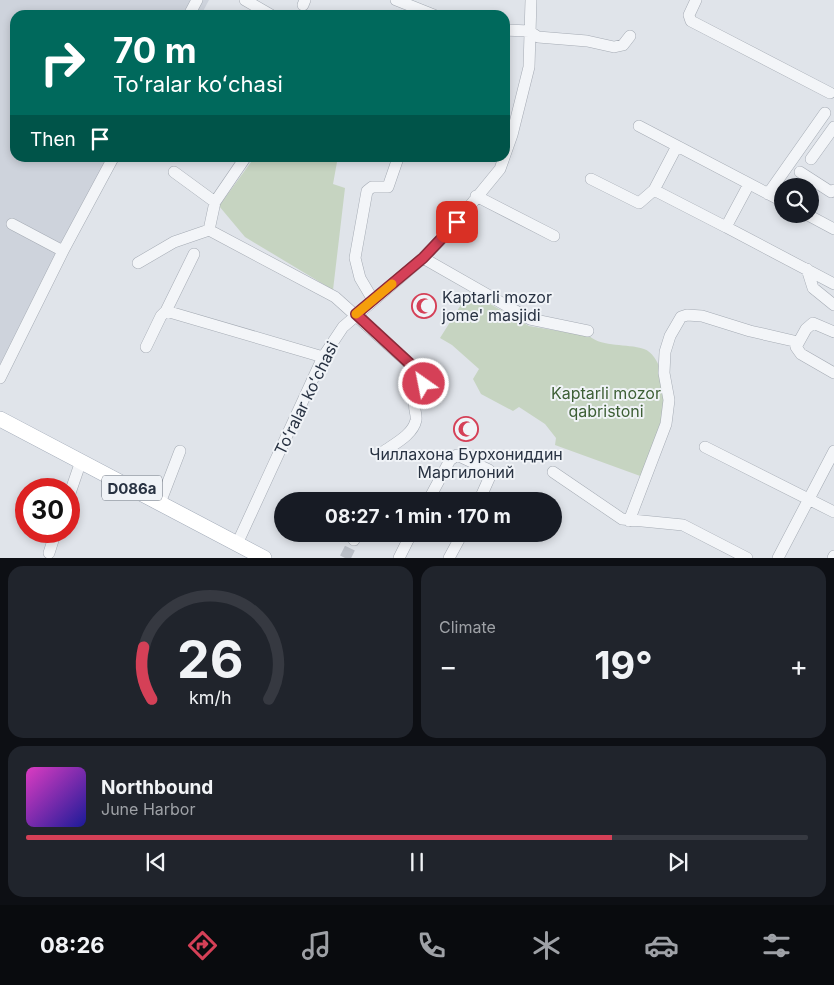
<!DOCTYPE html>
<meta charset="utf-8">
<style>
body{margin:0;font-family:Inter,sans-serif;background:#20242c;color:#f1f3f6;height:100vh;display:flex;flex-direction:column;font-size:19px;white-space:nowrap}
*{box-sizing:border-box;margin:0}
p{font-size:16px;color:#9ea1a6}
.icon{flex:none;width:28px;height:28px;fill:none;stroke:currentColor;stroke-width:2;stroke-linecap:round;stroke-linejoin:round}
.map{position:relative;height:558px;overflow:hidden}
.side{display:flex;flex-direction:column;gap:8px;padding:8px;background:#0d0f14;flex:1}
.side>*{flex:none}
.hud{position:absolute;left:10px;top:10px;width:500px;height:152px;border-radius:15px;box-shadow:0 2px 8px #0003;background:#00695c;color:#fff;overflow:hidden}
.buttons{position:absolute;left:774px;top:178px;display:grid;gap:10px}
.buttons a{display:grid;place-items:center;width:45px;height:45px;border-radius:50%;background:#171b24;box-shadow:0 2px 8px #0003;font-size:25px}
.speed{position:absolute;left:15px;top:478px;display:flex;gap:10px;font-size:25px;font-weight:700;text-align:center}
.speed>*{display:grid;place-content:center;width:65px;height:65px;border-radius:50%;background:#171b24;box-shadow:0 2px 8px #0003;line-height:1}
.speed .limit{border:8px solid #d22;background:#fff;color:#111}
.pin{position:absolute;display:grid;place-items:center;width:42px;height:42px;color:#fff;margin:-21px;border-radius:10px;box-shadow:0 2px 8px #0006}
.me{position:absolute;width:55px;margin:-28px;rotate:327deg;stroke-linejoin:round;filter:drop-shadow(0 0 4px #0008)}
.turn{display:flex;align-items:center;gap:18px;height:105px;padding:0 20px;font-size:22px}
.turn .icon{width:65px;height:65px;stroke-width:2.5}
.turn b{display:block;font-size:35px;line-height:42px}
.then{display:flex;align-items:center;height:48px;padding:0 20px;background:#0003;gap:10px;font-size:19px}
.big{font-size:38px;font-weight:700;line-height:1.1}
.side .widget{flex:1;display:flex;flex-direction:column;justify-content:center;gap:8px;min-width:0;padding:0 18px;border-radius:15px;background:#20242c}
.side .dial{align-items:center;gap:0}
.dial svg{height:130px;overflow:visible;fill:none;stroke:#363941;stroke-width:7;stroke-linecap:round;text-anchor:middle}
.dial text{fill:#f1f3f6;stroke:none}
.song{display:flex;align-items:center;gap:15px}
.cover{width:60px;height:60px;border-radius:8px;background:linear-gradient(135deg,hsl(310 70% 55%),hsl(240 70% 35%))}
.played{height:5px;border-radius:2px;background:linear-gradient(90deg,#d54057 75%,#363941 75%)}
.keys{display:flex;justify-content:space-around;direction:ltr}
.heat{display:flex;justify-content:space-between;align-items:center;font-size:28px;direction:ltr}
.side .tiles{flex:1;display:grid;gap:8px;grid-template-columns:1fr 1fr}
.widget:last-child{grid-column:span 2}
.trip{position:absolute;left:274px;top:492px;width:288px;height:50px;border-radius:25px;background:#171b24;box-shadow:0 2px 8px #0003;font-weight:700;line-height:50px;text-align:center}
.menu{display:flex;height:80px;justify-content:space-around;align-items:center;background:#090b0e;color:#9ea1a6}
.menu .icon{width:35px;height:35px}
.menu .active{color:#d54057}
.menu b{font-size:22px;color:#f1f3f6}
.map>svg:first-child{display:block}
.built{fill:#ced3dc}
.green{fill:#c6d4c1}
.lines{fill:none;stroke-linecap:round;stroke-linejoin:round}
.minor-tunnel{stroke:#bbc0c8;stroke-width:11;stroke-dasharray:11 5.5;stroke-linecap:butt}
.minor-casing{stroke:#a5abb4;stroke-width:12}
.major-casing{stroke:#9fa8b6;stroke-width:16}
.minor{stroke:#f3f5f8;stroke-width:11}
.major{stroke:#fff;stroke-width:15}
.route-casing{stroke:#8a2a39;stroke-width:12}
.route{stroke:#d54057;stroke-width:9}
.slow{stroke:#f59e0b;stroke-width:9}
.labels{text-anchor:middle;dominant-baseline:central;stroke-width:4;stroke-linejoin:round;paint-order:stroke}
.shield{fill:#f0f3f7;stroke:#646c78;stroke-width:1}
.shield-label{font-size:15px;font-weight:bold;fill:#283242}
.poi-label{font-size:16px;fill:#283242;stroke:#f0f3f7;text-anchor:start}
.park-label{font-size:16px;fill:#3d5f35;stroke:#f0f3f7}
.street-label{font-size:16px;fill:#283242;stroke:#f0f3f7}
</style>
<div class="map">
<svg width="834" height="558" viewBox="0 0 834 558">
<rect width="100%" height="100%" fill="#e0e4ea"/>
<path class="built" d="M0 0H209L201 15H15V158H120L69 247 0 379Z"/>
<path class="green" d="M254 158H316L337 162 333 184 345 188 333 290 245 237 219 206Z
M469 292 529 326 589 336C604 348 626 343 644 349 663 356 667 394 665 411 663 429 649 459 643 477L555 445 556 438 545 424 519 407 513 411 481 394 473 379 479 369 452 345 440 338Z"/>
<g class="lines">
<path class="minor-tunnel" d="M345 558 354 540"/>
<defs>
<path id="minor" d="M245 0 271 15
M396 0 434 15
M696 0 689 15 691 21 830 93
M303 5 305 0
M189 15 197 0
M505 30 529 31 538 37 587 41 614 47 623 45 630 36
M639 126 782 201
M245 158 215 202 209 230 335 297 423 376C426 386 418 392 415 401 413 408 417 414 416 420 413 435 394 444 383 452
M811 159 834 127
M174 172 215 202
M800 172 831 192 834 190
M591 179 639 203 654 190 677 146
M749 184 726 227 834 284
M654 190 726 227
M768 194 825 113
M476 196 554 236
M806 214 834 229
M12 224 63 251
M423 258 530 319 588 331
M138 263 174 242 209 230
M807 269 813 288 834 305
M373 300 360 278 355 258 367 191 372 187H388L398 158
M166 311 194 254
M834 332 813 323 806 329 796 347 801 354 834 373
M146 347 161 316 166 311 323 357
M0 378 63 251 113 158
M705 447 834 512
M553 472 622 519 683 525 747 558
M69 496 81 461
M428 501 450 460 457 455 489 470 491 474 479 501
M160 503 180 451
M629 521 666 424 669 400 664 373 665 352 670 336 681 317 687 315 702 316 750 331 798 342
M354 540 357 534
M237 544 323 357 343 327 423 258 450 230 500 169 512 135 529 67 531 0
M49 553 56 531
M399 558 411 534
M449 558 462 534
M778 558 834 451
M833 558 834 556"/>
<path id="major" d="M0 419 264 558"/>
</defs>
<use href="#minor" class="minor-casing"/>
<use href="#major" class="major-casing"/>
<use href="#minor" class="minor"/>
<use href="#major" class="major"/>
</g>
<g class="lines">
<defs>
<path id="route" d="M424 384 420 373 356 314 423 258 457 222"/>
</defs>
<use href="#route" class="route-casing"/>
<use href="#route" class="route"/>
<path class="slow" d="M356 314 392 284"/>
</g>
<defs>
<symbol id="mosque-ring" viewBox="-11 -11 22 22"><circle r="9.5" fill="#f0f3f7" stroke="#d54057" stroke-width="1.5"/><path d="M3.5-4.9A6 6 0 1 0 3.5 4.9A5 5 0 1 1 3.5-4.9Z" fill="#d54057"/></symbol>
</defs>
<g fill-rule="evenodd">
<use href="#mosque-ring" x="410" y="292" width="28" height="28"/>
<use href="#mosque-ring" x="452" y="415" width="28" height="28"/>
</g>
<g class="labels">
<rect class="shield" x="102" y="475.5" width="60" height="25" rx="4"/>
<g class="shield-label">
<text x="132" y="488">D086a</text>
</g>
<g class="poi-label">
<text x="442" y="297">Kaptarli mozor<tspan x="442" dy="18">jome' masjidi</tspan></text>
<text x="466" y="454" text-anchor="middle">Чиллахона Бурхониддин<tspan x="466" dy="18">Маргилоний</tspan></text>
</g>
<g class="park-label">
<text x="606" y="393">Kaptarli mozor<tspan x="606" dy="18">qabristoni</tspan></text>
</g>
<g class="street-label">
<text transform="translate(306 398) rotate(-64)">Toʻralar koʻchasi</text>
</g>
</g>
</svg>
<div class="buttons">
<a><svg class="icon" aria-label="search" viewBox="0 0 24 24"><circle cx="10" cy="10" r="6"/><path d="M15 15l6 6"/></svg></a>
</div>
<div class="speed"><div class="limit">30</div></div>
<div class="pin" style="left:457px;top:222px;background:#d93025"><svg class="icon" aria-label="arrive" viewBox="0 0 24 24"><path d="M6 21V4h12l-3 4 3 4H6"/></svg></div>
<svg class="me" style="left:424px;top:384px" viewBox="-20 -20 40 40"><circle r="17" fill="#d54057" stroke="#fff" stroke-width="3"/><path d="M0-11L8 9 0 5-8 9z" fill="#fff"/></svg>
<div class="trip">08:27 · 1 min · 170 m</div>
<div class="hud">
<div class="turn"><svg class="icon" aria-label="right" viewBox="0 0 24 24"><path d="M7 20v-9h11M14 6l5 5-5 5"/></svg><div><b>70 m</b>Toʻralar koʻchasi</div></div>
<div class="then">Then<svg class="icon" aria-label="arrive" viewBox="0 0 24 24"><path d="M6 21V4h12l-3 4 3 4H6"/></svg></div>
</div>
</div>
<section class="side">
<div class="tiles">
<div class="widget dial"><svg viewBox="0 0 100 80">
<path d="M14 69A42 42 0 1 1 86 69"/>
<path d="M14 69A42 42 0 0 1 9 37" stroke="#d54057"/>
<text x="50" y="56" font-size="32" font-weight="700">26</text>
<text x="50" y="72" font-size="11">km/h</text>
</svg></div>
<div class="widget"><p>Climate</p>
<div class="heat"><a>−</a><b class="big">19°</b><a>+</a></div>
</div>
<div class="widget">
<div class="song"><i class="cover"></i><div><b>Northbound</b><p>June Harbor</p></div></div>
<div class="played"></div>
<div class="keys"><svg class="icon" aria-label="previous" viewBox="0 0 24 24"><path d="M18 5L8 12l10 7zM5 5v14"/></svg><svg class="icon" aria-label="pause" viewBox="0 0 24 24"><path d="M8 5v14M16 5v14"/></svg><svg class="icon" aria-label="next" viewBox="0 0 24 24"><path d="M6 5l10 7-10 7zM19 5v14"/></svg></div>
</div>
</div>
</section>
<nav class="menu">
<b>08:26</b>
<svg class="icon active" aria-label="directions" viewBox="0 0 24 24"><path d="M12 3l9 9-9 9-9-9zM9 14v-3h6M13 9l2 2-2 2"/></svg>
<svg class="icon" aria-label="music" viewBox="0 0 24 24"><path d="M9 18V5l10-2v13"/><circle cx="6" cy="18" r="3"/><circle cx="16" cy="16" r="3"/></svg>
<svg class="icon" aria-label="phone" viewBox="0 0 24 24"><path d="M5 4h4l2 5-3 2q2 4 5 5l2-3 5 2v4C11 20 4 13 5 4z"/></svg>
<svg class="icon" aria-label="climate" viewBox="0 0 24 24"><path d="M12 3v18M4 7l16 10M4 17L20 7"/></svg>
<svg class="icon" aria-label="car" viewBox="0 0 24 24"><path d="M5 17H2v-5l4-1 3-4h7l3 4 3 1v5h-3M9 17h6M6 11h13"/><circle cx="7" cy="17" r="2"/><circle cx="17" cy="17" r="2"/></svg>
<svg class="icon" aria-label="filters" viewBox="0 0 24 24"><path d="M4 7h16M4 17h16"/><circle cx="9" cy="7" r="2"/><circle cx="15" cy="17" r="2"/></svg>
</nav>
